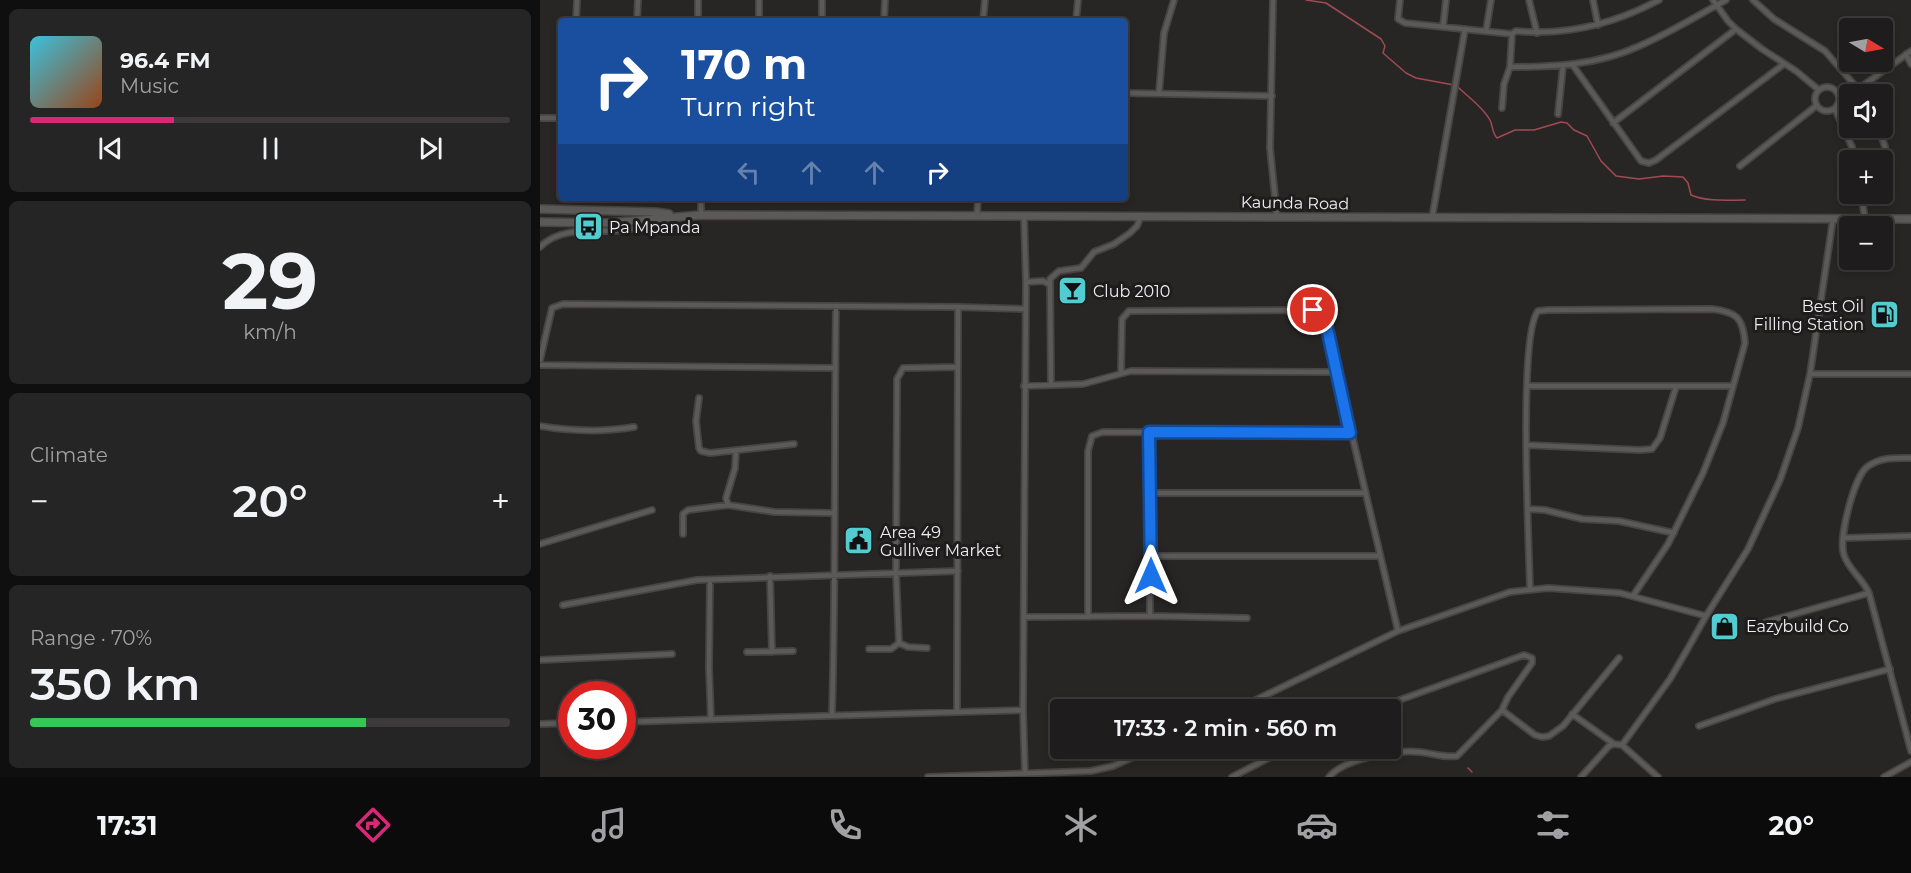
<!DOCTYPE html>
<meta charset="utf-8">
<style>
body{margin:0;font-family:Montserrat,sans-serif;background:#262525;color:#f1f3f6;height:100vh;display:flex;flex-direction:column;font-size:22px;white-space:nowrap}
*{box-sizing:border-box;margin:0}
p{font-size:20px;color:#a1a1a3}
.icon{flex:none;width:33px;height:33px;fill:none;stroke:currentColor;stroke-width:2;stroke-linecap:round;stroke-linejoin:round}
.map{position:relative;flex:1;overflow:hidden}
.details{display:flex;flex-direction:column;gap:9px;padding:9px;background:#100f0f;width:540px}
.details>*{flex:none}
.guide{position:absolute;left:18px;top:18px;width:570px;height:183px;border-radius:6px;box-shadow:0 3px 9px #0003,0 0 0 2px #3c3a3b;background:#1a4fa0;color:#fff;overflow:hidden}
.needle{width:39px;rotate:100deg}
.buttons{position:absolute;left:1299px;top:18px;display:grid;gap:12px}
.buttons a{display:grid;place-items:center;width:54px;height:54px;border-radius:6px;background:#1e1c1c;box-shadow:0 3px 9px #0003,0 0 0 2px #3c3a3b;font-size:30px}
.speed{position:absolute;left:18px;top:681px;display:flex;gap:12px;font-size:30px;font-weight:700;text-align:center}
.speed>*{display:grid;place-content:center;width:78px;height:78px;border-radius:50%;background:#1e1c1c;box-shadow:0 3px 9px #0003,0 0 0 2px #3c3a3b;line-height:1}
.speed .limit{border:9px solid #d22;background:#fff;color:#111}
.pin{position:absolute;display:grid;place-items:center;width:51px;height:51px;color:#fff;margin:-26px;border:3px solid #fff;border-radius:50%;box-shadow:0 2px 6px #0007}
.me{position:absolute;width:66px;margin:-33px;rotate:0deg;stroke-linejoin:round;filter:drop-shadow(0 0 4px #0008)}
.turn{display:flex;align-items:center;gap:21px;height:126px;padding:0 24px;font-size:27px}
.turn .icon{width:78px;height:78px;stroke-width:2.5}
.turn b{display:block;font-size:42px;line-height:51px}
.lanes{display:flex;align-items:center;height:57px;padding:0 24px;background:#0003;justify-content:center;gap:30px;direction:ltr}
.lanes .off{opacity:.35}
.big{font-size:45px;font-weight:600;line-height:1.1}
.details .card{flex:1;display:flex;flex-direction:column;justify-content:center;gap:9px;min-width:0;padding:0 21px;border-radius:9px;background:#262525}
.details .dial{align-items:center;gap:0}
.dial b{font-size:78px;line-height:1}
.song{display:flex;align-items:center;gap:18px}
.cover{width:72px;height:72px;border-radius:9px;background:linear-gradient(135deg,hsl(190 70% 55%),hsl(20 70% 35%))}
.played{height:6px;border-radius:3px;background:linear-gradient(90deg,#db2777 30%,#3c3a3b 30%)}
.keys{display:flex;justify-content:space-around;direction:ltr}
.heat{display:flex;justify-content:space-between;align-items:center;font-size:33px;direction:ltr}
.charge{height:9px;border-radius:4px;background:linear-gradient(90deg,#34c759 70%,#3c3a3b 0)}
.trip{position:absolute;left:510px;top:699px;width:351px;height:60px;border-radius:6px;background:#1e1c1c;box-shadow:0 3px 9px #0003,0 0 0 2px #3c3a3b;font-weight:600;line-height:60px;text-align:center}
.tabs{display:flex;height:96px;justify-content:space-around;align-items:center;background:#0c0b0b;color:#a1a1a3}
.tabs .icon{width:42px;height:42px}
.tabs .current{color:#db2777}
.tabs b{font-size:27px;color:#f1f3f6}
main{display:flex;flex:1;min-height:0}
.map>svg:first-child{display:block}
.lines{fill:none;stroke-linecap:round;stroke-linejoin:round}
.stream{stroke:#a04b52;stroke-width:1.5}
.street-casing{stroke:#474444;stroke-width:8}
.secondary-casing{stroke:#474444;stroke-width:10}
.street{stroke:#5c5959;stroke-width:4.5}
.secondary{stroke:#5c5959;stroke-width:7}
.route-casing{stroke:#114b97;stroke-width:15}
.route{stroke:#1a73e8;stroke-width:10}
.labels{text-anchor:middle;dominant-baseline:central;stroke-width:6;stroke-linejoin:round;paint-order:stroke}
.street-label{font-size:16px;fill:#f0eeee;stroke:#1e1c1c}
.poi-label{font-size:16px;fill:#f0eeee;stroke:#1e1c1c;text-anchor:start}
</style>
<main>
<section class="details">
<div class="card">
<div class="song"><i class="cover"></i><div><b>96.4 FM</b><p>Music</p></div></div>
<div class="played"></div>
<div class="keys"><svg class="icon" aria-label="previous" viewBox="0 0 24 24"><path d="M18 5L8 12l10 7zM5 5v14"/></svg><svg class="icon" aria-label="pause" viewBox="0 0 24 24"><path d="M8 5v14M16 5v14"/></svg><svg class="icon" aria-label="next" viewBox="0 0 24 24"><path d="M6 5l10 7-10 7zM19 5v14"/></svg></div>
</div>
<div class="card dial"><b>29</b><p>km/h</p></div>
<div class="card"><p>Climate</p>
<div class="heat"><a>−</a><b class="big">20°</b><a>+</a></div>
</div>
<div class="card"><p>Range · 70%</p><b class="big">350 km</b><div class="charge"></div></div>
</section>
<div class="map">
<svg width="1371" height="777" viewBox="0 0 1371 777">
<rect width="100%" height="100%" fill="#282525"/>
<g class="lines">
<path class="stream" d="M766 0 786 3 841 39 845 46 843 53 866 73 876 78 914 85
M918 87C929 98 942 106 950 120 953 126 952 133 957 138L975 130H994L1021 122 1027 123 1034 130 1047 136 1061 161 1076 176 1099 179 1123 176 1143 177 1148 183 1151 195C1167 202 1188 200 1205 200
M928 768 932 772"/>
<defs>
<path id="street" d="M282 0V21
M733 0 730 148 737 217
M860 0 858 19 865 23 972 34
M989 0 997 33
M1053 0 1058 25
M1173 0 1188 21 1196 29 1222 49 1256 71 1279 90
M1213 0 1234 19 1285 51 1318 89
M36 21 37 0
M97 21 98 0
M158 21V0
M219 21V0
M344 21 345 0
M443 21 445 0
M536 21 538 0
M903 27 906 0
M946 31 951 0
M1366 54 1371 64
M1032 64 1101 161 1109 163 1116 160 1244 64
M970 67 972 34 976 31C1027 36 1074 24 1119 0
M1275 99a12 12 0 1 1 24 0a12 12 0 1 1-24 0Z
M585 93 732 96
M619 93 624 33 634 0
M1299 99 1321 87 1371 51
M962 108 964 84 970 67C1013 67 1057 65 1097 47 1128 34 1157 16 1186 0
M1295 109 1312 147 1315 160
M1018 114 1023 66
M0 118H21
M1073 123 1196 29
M1339 128 1345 147 1351 177
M1200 166 1276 106
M1321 194 1325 219
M161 198V215
M437 216 438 198
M484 216 486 282 483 710 485 774
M892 218 925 29
M0 247C31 217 78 243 111 221
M486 282 503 281 509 284
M0 360 12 308 23 304 418 307 486 309
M0 365 295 368
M581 372 582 319 589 311 770 310 779 314 787 328 858 631
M1270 374H1371
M511 385 510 279 519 271 541 268 554 252 574 244 590 233 597 226 601 216
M484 386 543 384 591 371 796 372
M987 386H1192
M159 398 156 421 159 448 161 451 170 453 254 444
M0 426C30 431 64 432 94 427
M609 432 610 616
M986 445 1100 450 1112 449 1120 438 1136 387
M1371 458C1355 458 1340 457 1327 467 1314 477 1298 539 1304 555 1308 569 1323 579 1329 593L1371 751
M609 493H826
M188 505 186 498 195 468 196 450
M988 509 1005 510 1042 519 1079 521 1134 533
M143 534V514L148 510 188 505 235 512 294 513
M1303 538 1371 536
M0 544 112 510
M611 556H840
M230 576 232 652
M170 580 169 668 171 719
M990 588C989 546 978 335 998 311L1008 310 1172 309C1196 312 1203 317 1205 343L1183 423 1163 473 1128 544 1093 596
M23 605 157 580 418 571
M485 617 610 616 707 618
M548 617V451L552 436 563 432 810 433
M1226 622 1329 593
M387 648 368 647 359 643 356 573 357 379 363 368 418 367
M329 649H351L359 643
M207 652 253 651
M0 660 132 654
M695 710 858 631 970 592 1008 588 1080 593 1166 616
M832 710 984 655 992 658V663L968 697 962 710 995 735 1002 737 1009 736 1023 726 1079 658
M417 712 418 307
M1032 714 1074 744
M292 715C296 578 294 442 296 306
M82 722 483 710
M0 724 32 723
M1159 726 1235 699 1350 669
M388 777 551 771 573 766 614 748
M692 777 748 748
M789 777C805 758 855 750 879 752 892 753 905 758 917 756L962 710
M1041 777 1069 746 1074 744 1082 745
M1118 777 1082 745 1130 679 1147 650 1166 616 1208 549 1240 480 1258 428 1270 374 1293 219
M1344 777 1371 762"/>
<path id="secondary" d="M0 209 116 212 129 214
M0 222 68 223 161 215 1371 219"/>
</defs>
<use href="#street" class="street-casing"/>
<use href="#secondary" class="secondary-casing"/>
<use href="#street" class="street"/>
<use href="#secondary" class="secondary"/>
</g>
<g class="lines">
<defs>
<path id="route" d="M611 576 609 432 810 433 787 328 779 314 773 310"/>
</defs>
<use href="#route" class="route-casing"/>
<use href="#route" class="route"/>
</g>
<defs>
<symbol id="bus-square" viewBox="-11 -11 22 22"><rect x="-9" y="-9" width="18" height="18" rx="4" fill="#52ccd0" stroke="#1e1c1c"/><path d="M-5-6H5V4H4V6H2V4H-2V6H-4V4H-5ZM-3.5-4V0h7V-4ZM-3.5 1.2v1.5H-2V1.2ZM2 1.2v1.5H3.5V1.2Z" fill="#111"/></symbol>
<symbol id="bar-square" viewBox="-11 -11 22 22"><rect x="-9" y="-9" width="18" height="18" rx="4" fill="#52ccd0" stroke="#1e1c1c"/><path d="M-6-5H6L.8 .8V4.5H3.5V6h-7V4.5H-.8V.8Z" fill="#111"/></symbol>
<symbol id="fuel-square" viewBox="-11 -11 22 22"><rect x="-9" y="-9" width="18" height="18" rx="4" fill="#52ccd0" stroke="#1e1c1c"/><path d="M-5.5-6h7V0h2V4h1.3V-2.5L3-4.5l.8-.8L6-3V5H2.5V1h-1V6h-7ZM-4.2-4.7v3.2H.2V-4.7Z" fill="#111"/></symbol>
<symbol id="civic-square" viewBox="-11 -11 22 22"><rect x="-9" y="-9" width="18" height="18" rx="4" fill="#52ccd0" stroke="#1e1c1c"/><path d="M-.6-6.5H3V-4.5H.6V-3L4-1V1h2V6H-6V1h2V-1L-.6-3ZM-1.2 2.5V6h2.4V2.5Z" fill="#111"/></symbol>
<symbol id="shop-square" viewBox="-11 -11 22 22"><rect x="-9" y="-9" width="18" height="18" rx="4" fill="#52ccd0" stroke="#1e1c1c"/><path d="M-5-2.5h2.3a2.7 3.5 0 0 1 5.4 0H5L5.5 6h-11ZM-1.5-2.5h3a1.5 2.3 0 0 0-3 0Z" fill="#111"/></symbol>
</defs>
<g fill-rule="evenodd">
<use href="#bus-square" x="32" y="210" width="33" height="33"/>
<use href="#bar-square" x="516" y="274" width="33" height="33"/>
<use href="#fuel-square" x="1328" y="298" width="33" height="33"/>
<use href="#civic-square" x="302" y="524" width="33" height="33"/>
<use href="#shop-square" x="1168" y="610" width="33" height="33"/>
</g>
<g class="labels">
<g class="street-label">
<text transform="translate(755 203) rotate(1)">Kaunda Road</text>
</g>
<g class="poi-label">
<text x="69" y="227">Pa Mpanda</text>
<text x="553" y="291">Club 2010</text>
<text x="1324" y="306" text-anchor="end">Best Oil<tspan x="1324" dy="18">Filling Station</tspan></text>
<text x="340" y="532">Area 49<tspan x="340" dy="18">Gulliver Market</tspan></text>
<text x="1206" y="626">Eazybuild Co</text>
</g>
</g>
</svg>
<div class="buttons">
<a><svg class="needle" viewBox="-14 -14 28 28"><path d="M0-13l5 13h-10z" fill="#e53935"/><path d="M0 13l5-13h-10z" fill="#a1a1a3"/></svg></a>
<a><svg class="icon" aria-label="sound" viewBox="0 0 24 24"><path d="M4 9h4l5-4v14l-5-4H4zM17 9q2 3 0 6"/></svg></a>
<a>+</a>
<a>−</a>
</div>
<div class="speed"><div class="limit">30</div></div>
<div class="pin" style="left:773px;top:310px;background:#d93025"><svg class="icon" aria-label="arrive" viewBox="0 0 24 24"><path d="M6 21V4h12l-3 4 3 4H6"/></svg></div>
<svg class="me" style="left:611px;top:576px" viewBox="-20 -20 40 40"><path d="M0-17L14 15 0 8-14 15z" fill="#1a73e8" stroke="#fff" stroke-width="4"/></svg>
<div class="trip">17:33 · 2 min · 560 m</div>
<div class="guide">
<div class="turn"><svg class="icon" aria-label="right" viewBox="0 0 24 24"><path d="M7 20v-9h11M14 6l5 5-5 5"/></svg><div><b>170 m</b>Turn right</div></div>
<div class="lanes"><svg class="icon off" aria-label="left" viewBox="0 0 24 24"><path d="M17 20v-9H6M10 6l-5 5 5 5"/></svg><svg class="icon off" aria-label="ahead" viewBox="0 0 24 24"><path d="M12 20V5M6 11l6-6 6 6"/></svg><svg class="icon off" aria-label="ahead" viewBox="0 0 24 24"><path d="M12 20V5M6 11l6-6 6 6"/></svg><svg class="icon" aria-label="right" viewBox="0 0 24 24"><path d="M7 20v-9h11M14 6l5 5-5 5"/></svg></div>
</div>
</div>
</main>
<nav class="tabs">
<b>17:31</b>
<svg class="icon current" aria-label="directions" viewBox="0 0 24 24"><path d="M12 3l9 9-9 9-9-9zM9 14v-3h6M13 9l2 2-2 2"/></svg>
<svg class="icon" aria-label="music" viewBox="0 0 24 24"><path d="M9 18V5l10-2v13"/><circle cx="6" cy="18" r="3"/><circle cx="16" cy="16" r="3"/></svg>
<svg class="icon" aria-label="phone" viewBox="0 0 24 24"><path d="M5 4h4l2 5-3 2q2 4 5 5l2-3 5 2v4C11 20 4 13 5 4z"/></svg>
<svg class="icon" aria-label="climate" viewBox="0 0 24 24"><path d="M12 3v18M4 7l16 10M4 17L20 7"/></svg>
<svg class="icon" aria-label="car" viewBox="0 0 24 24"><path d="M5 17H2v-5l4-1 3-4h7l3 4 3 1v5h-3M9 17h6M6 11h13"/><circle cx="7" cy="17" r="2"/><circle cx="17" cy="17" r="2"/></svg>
<svg class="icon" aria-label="filters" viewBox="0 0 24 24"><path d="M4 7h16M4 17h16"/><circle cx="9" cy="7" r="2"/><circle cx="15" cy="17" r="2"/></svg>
<b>20°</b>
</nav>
